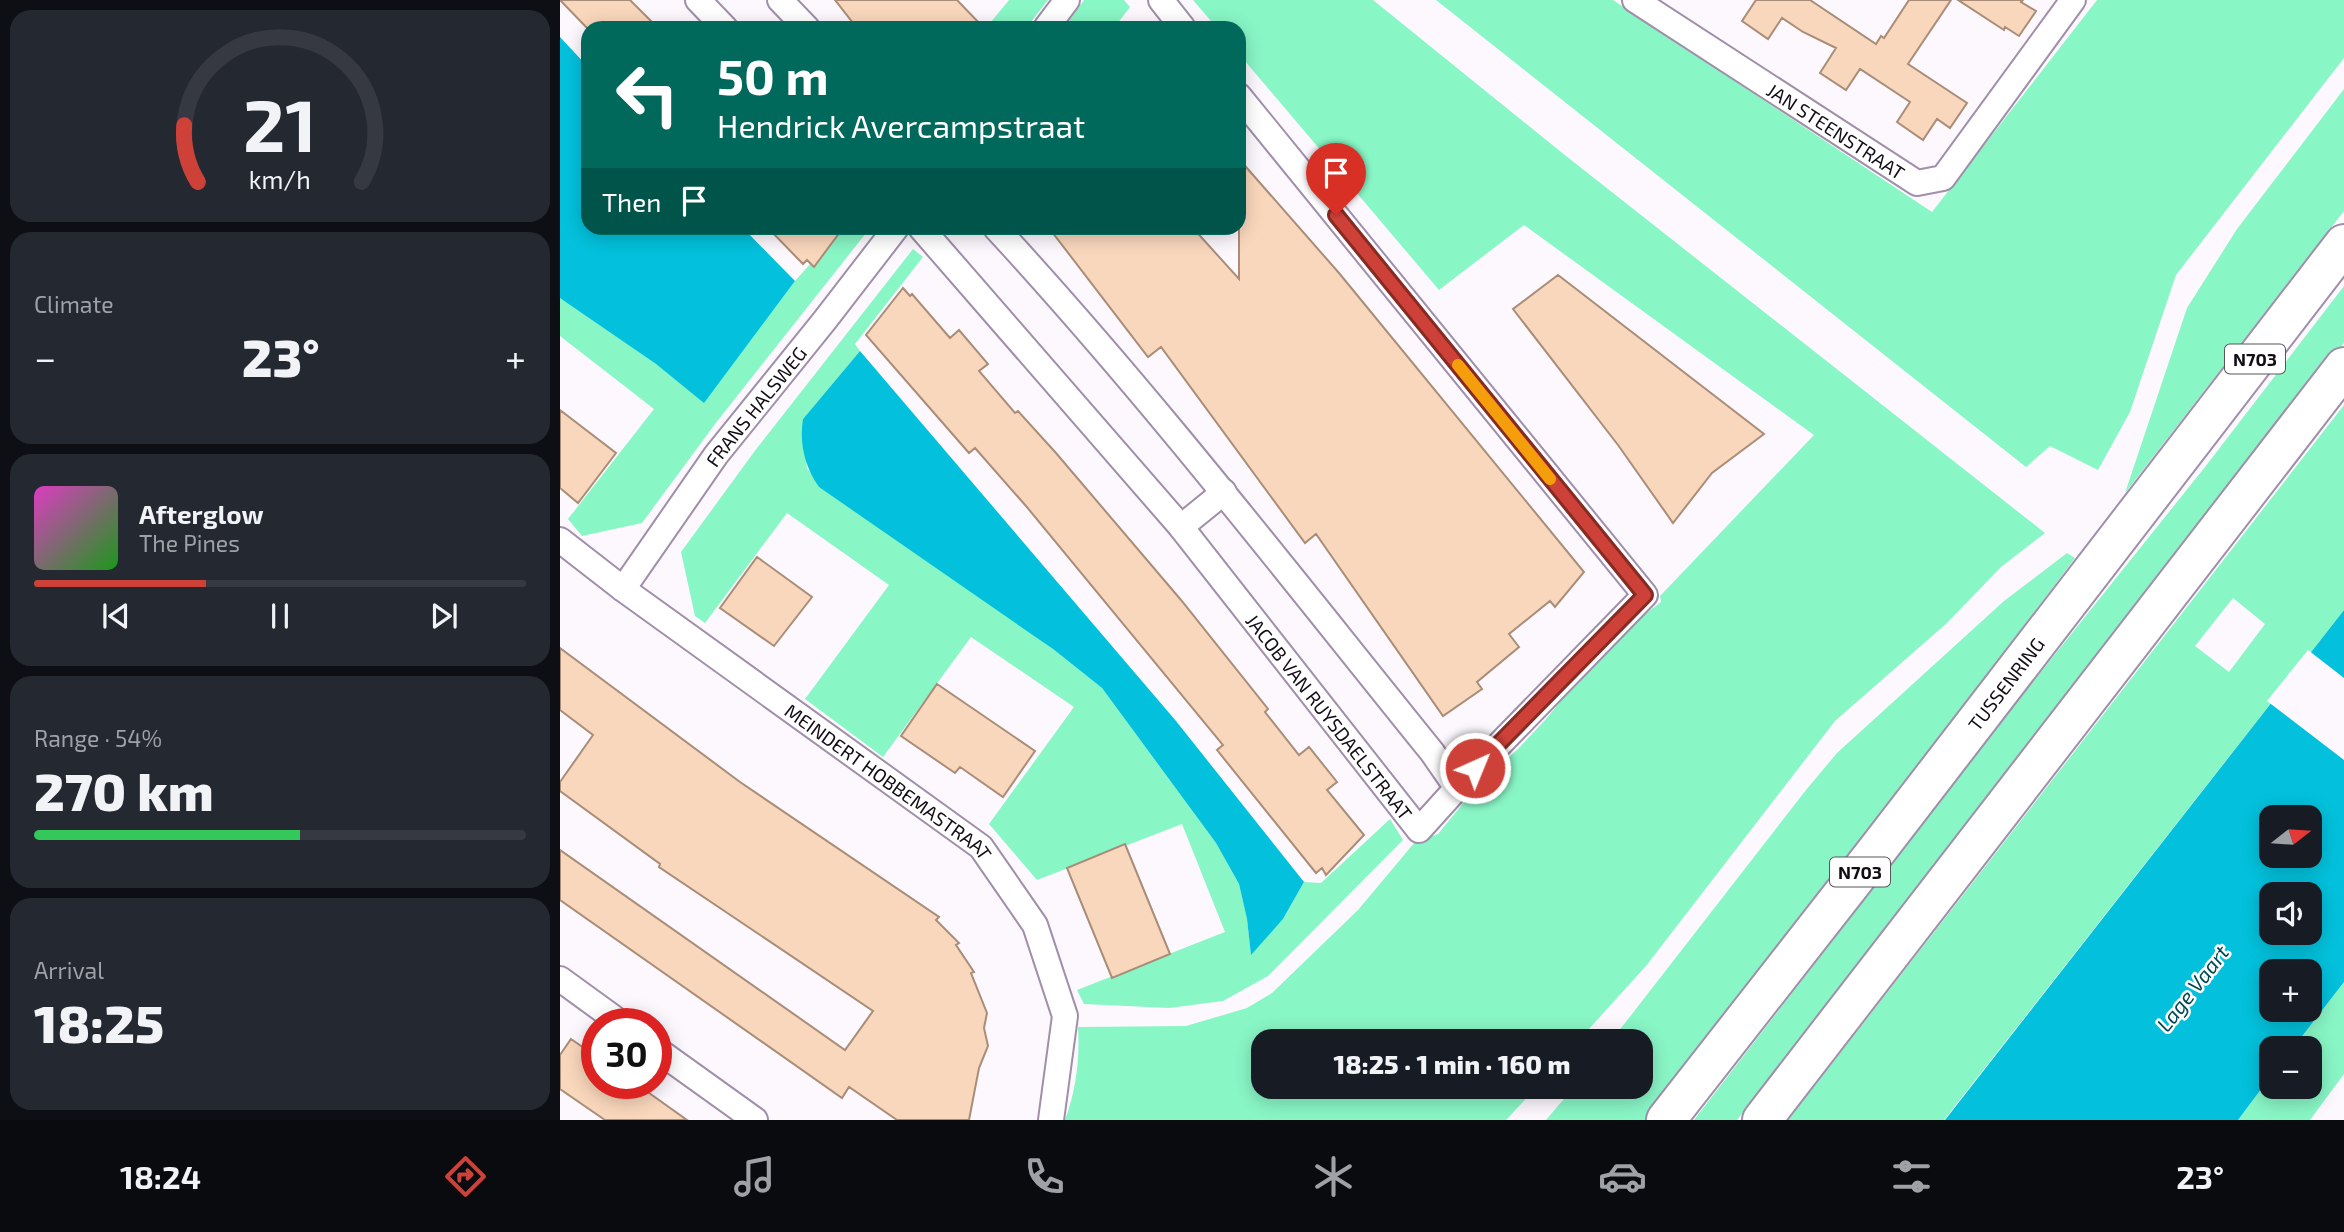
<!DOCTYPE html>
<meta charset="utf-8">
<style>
body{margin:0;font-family:"Exo 2",sans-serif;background:#242831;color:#f1f3f6;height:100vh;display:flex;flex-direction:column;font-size:26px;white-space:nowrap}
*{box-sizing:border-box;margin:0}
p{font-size:23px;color:#9ea1a6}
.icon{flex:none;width:38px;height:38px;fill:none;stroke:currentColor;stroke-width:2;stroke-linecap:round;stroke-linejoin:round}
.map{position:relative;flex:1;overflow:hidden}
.panel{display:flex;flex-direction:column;gap:10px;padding:10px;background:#0d0f14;width:560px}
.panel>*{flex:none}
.banner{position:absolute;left:21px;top:21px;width:665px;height:214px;border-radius:21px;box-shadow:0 4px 18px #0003;background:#00695c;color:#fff;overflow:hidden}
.needle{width:46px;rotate:73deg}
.tools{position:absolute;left:1699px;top:805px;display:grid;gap:14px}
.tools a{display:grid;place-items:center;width:63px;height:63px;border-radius:14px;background:#171b24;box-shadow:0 4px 18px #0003;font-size:35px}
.speed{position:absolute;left:21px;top:1008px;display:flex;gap:14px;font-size:35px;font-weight:700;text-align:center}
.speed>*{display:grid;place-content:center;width:91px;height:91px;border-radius:50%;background:#171b24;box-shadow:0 4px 18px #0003;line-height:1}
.speed .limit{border:10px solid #d22;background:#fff;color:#111}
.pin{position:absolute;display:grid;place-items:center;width:60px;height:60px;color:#fff;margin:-72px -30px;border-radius:50% 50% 50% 0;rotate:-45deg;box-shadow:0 0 7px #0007}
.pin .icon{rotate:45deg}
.me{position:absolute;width:77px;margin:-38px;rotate:44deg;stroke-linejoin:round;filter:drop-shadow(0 0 5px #0008)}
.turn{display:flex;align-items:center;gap:24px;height:147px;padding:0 21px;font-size:32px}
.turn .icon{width:91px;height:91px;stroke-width:2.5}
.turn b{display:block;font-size:49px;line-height:60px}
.then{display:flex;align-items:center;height:66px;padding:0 21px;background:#0003;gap:14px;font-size:26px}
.big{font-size:52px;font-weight:800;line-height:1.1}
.panel .tile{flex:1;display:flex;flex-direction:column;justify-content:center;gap:10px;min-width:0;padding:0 24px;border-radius:21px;background:#242831}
.panel .dial{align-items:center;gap:0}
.dial svg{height:182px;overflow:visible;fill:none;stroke:#363941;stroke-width:7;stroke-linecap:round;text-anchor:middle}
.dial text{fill:#f1f3f6;stroke:none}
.song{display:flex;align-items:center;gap:21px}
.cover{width:84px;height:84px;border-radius:10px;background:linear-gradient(135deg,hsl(310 70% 55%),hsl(120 70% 35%))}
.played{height:7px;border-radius:4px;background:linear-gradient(90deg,#ce4138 35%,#363941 35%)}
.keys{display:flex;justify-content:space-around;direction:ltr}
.heat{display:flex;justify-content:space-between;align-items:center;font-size:38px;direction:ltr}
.charge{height:10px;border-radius:5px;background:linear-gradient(90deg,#34c759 54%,#363941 0)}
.trip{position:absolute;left:691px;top:1029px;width:402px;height:70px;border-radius:21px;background:#171b24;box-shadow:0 4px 18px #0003;font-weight:800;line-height:70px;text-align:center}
.menu{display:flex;height:112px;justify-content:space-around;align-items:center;background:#090b0e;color:#9ea1a6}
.menu .icon{width:49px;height:49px}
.menu .active{color:#ce4138}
.menu b{font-size:32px;color:#f1f3f6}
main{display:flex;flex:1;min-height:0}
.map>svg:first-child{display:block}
.green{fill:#89f6c6;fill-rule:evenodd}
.water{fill:#03c1dc;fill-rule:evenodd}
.pier{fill:#fcf8fe}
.building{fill:#f9d7bc;stroke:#a98d78;stroke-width:2}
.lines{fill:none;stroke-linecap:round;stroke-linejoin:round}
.minor-casing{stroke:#a08eaa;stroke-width:28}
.trunk-casing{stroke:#a08eaa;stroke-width:42}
.minor{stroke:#fff;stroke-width:24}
.trunk{stroke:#fff;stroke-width:38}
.route-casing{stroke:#862a24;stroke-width:18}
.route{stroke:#ce4138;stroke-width:12}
.slow{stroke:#f59e0b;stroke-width:12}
.labels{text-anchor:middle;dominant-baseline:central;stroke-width:5;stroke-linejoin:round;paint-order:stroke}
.shield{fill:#fff;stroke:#59555b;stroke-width:2}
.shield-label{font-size:18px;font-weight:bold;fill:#120c15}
.street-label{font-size:19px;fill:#120c15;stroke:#fff}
.water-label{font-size:21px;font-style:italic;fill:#004853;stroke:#fff}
</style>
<main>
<section class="panel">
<div class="tile dial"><svg viewBox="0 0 100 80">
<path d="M14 69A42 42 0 1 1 86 69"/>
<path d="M14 69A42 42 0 0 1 8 44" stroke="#ce4138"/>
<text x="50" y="56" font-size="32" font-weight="700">21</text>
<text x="50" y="72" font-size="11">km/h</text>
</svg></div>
<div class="tile"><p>Climate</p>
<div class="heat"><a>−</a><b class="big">23°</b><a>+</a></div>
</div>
<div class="tile">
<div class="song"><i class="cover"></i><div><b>Afterglow</b><p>The Pines</p></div></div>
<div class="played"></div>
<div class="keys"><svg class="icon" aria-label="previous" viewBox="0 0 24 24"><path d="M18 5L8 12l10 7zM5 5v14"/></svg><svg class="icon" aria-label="pause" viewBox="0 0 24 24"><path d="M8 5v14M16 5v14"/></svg><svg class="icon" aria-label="next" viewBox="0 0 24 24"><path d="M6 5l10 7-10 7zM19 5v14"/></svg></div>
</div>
<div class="tile"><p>Range · 54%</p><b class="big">270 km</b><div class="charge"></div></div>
<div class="tile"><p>Arrival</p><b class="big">18:25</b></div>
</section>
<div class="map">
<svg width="1784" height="1120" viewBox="0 0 1784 1120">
<rect width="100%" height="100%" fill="#fcf8fe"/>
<path class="green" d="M449 0H488L466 28H426Z
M524 0H564L570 7 554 28H504Z
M633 0H813L1006 156 1485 533 1441 567 1387 623 1275 721 1086 966 1018 1041H704V1087H977L946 1120H505C516 1091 520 1058 518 1027L626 1026 687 1008 712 993 798 910 855 842 878 834 919 784 958 749 986 719 1051 640 1101 602 1100 596 1254 435 964 225 879 290 679 54V28H657Z
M876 0H1053L1372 212 1537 0H1784V58L1616 275 1570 412 1538 470 1490 446 1466 467Z
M1784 89V211L1565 493 1627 308 1677 229Z
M282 228H310L155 424 82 523 22 536 8 519 94 409 0 336V297L96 364 144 402 235 281Z
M353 249 363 257 295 344 300 351 243 419 247 469 493 649 542 688 656 843 679 884 687 919 691 954 723 919 744 882 761 883 830 819 843 840 708 976 663 1001 609 1008 524 1004 517 990 665 932 622 824 477 880 429 824 514 707 411 637 323 757 245 699 329 585 227 513 145 623 135 616 121 552 194 452Z
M1784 286V343L1177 1120H1134L1460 698 1645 467Z
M1784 405V610L1384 1120H1228ZM1673 598 1705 624 1669 672 1635 646Z
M1507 553 1515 558 1398 713 1318 828 1089 1120H986L1014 1087H1082V1041H1051L1246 790 1277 753 1444 601Z
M1784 982V1074L1750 1120H1678L1711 1076 1712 1087H1750V1048H1733Z"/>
<path class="water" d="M0 37 28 67V228H183L235 281 144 403 96 364 0 298Z
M300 351 616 721 744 882 723 919 691 955 687 919 679 884 656 843 542 688 493 649 259 487C245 467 239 444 243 419Z
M1784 610V982L1733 1048H1712L1711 1076 1678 1120H1385ZM1712 817H1750V856H1712ZM1712 894H1750V933H1712ZM1712 971H1750V1010H1712Z"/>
<path class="pier" d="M1748 650 1784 678V760L1707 701Z"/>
<path class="building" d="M0 0H70L98 28H27Z
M275 0H397L424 28H297Z
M1196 0H1250L1316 44 1321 36 1324 38 1349 0H1391L1348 64 1407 103 1390 128 1377 119 1363 140 1337 122 1350 102 1300 69 1286 90 1260 73 1276 48 1243 32 1222 18 1208 39 1182 21Z
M1398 0H1463L1461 2 1476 11 1459 36 1445 27 1444 30Z
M679 159 779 273 1024 572 995 607 990 601 949 634 959 647 917 682 922 689 883 716 756 534 745 543 601 347 588 357 489 228H633L679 279Z
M208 228H283L254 267 247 260 243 264Z
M998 275 1204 434 1152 473 1113 523 1058 445 953 309Z
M343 288 350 296 352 294 390 338 399 330 428 364 419 371 455 413 458 411 496 453 621 600 708 709 705 712 739 755 749 747 777 782 767 790 804 835 766 875 762 868 756 873 657 750 663 745 466 506 415 448 409 453 306 335Z
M0 410 56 453 18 503 0 488Z
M197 557 252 597 214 646 160 608Z
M0 648 180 782 379 917 376 920 399 943 396 945 414 972 411 973 427 1013 424 1028 428 1046 419 1068 409 1120H337L289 1087 282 1098 0 900V850L285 1050 313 1011 99 867 100 864 0 791V782L33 735 0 710Z
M377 684 475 751 443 797 400 767 395 773 341 736Z
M565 844 610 954 552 978 507 868Z
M11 1039 37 1057V1083H75L127 1120H45L0 1089V1055Z"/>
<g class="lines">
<defs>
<g id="minor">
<path d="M138 0 165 28"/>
<path d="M220 0 247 28"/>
<path d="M601 0 623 28"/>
<path id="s1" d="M1075 0 1357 183 1383 178 1513 0"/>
<path d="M486 28 507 0"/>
<path d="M679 96 1085 595 897 788"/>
<path id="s2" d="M361 228 621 527 859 830 897 788 872 752C729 575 590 395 436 228"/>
<path d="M621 527 664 492"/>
<path id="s3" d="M0 540 63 589 421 847 475 925 505 1016 491 1120"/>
<path id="s4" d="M63 589 156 455 265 320 336 228"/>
<path d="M0 979 62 1024"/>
<path d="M96 1049 195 1120"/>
</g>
<g id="trunk">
<path id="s5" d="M1106 1120 1318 849 1784 244"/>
<path d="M1202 1120 1784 367"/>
</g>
</defs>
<use href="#minor" class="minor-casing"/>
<use href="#trunk" class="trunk-casing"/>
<use href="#minor" class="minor"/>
<use href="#trunk" class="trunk"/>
</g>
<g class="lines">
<defs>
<path id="route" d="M776 215 1085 595 915 768"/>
</defs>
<use href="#route" class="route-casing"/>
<use href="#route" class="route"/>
<path class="slow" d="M898 365 990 479"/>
</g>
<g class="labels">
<g class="shield">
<rect x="1665" y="344.5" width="60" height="29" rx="5"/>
<rect x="1270" y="857.5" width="60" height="29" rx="5"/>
</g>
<g class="shield-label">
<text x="1695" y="359">N703</text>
<text x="1300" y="872">N703</text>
</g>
<g class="street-label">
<text stroke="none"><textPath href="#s1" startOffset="240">JAN STEENSTRAAT</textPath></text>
<text stroke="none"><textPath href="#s4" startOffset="226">FRANS HALSWEG</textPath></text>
<text stroke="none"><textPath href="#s5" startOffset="553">TUSSENRING</textPath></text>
<text stroke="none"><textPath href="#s2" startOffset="637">JACOB VAN RUYSDAELSTRAAT</textPath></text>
<text stroke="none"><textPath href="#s3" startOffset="408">MEINDERT HOBBEMASTRAAT</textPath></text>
</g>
<g class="water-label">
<text transform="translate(1632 988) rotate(-52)">Lage Vaart</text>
</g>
</g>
</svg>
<div class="tools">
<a><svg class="needle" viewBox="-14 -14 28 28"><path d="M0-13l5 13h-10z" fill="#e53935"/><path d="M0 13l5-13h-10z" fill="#9ea1a6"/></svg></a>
<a><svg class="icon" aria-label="sound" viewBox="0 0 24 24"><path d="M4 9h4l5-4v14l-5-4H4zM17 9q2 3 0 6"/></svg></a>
<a>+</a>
<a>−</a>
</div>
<div class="speed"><div class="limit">30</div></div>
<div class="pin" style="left:776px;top:215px;background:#d93025"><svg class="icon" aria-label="arrive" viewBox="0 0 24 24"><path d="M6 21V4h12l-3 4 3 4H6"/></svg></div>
<svg class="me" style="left:915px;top:768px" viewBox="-20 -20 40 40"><circle r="17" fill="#ce4138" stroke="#fff" stroke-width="3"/><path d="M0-11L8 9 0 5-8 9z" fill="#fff"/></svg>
<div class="trip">18:25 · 1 min · 160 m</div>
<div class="banner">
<div class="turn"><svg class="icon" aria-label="left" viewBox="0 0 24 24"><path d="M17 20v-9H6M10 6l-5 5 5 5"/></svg><div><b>50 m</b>Hendrick Avercampstraat</div></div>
<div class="then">Then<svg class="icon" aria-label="arrive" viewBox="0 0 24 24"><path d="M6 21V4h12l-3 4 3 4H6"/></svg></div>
</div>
</div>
</main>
<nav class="menu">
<b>18:24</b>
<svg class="icon active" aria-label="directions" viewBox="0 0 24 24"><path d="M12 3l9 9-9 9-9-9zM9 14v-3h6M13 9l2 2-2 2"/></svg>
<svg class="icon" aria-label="music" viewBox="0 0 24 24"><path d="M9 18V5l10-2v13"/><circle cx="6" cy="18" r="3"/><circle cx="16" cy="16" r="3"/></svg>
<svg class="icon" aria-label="phone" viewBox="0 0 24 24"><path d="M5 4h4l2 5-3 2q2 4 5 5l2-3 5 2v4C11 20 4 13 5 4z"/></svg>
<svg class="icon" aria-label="climate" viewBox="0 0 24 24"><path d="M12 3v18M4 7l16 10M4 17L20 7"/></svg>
<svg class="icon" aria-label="car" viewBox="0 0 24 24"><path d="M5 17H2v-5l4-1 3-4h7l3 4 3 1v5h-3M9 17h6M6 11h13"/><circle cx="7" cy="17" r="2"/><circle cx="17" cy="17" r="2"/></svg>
<svg class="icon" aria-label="filters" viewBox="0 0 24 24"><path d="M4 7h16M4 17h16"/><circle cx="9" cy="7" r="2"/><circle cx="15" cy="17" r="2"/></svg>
<b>23°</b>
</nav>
